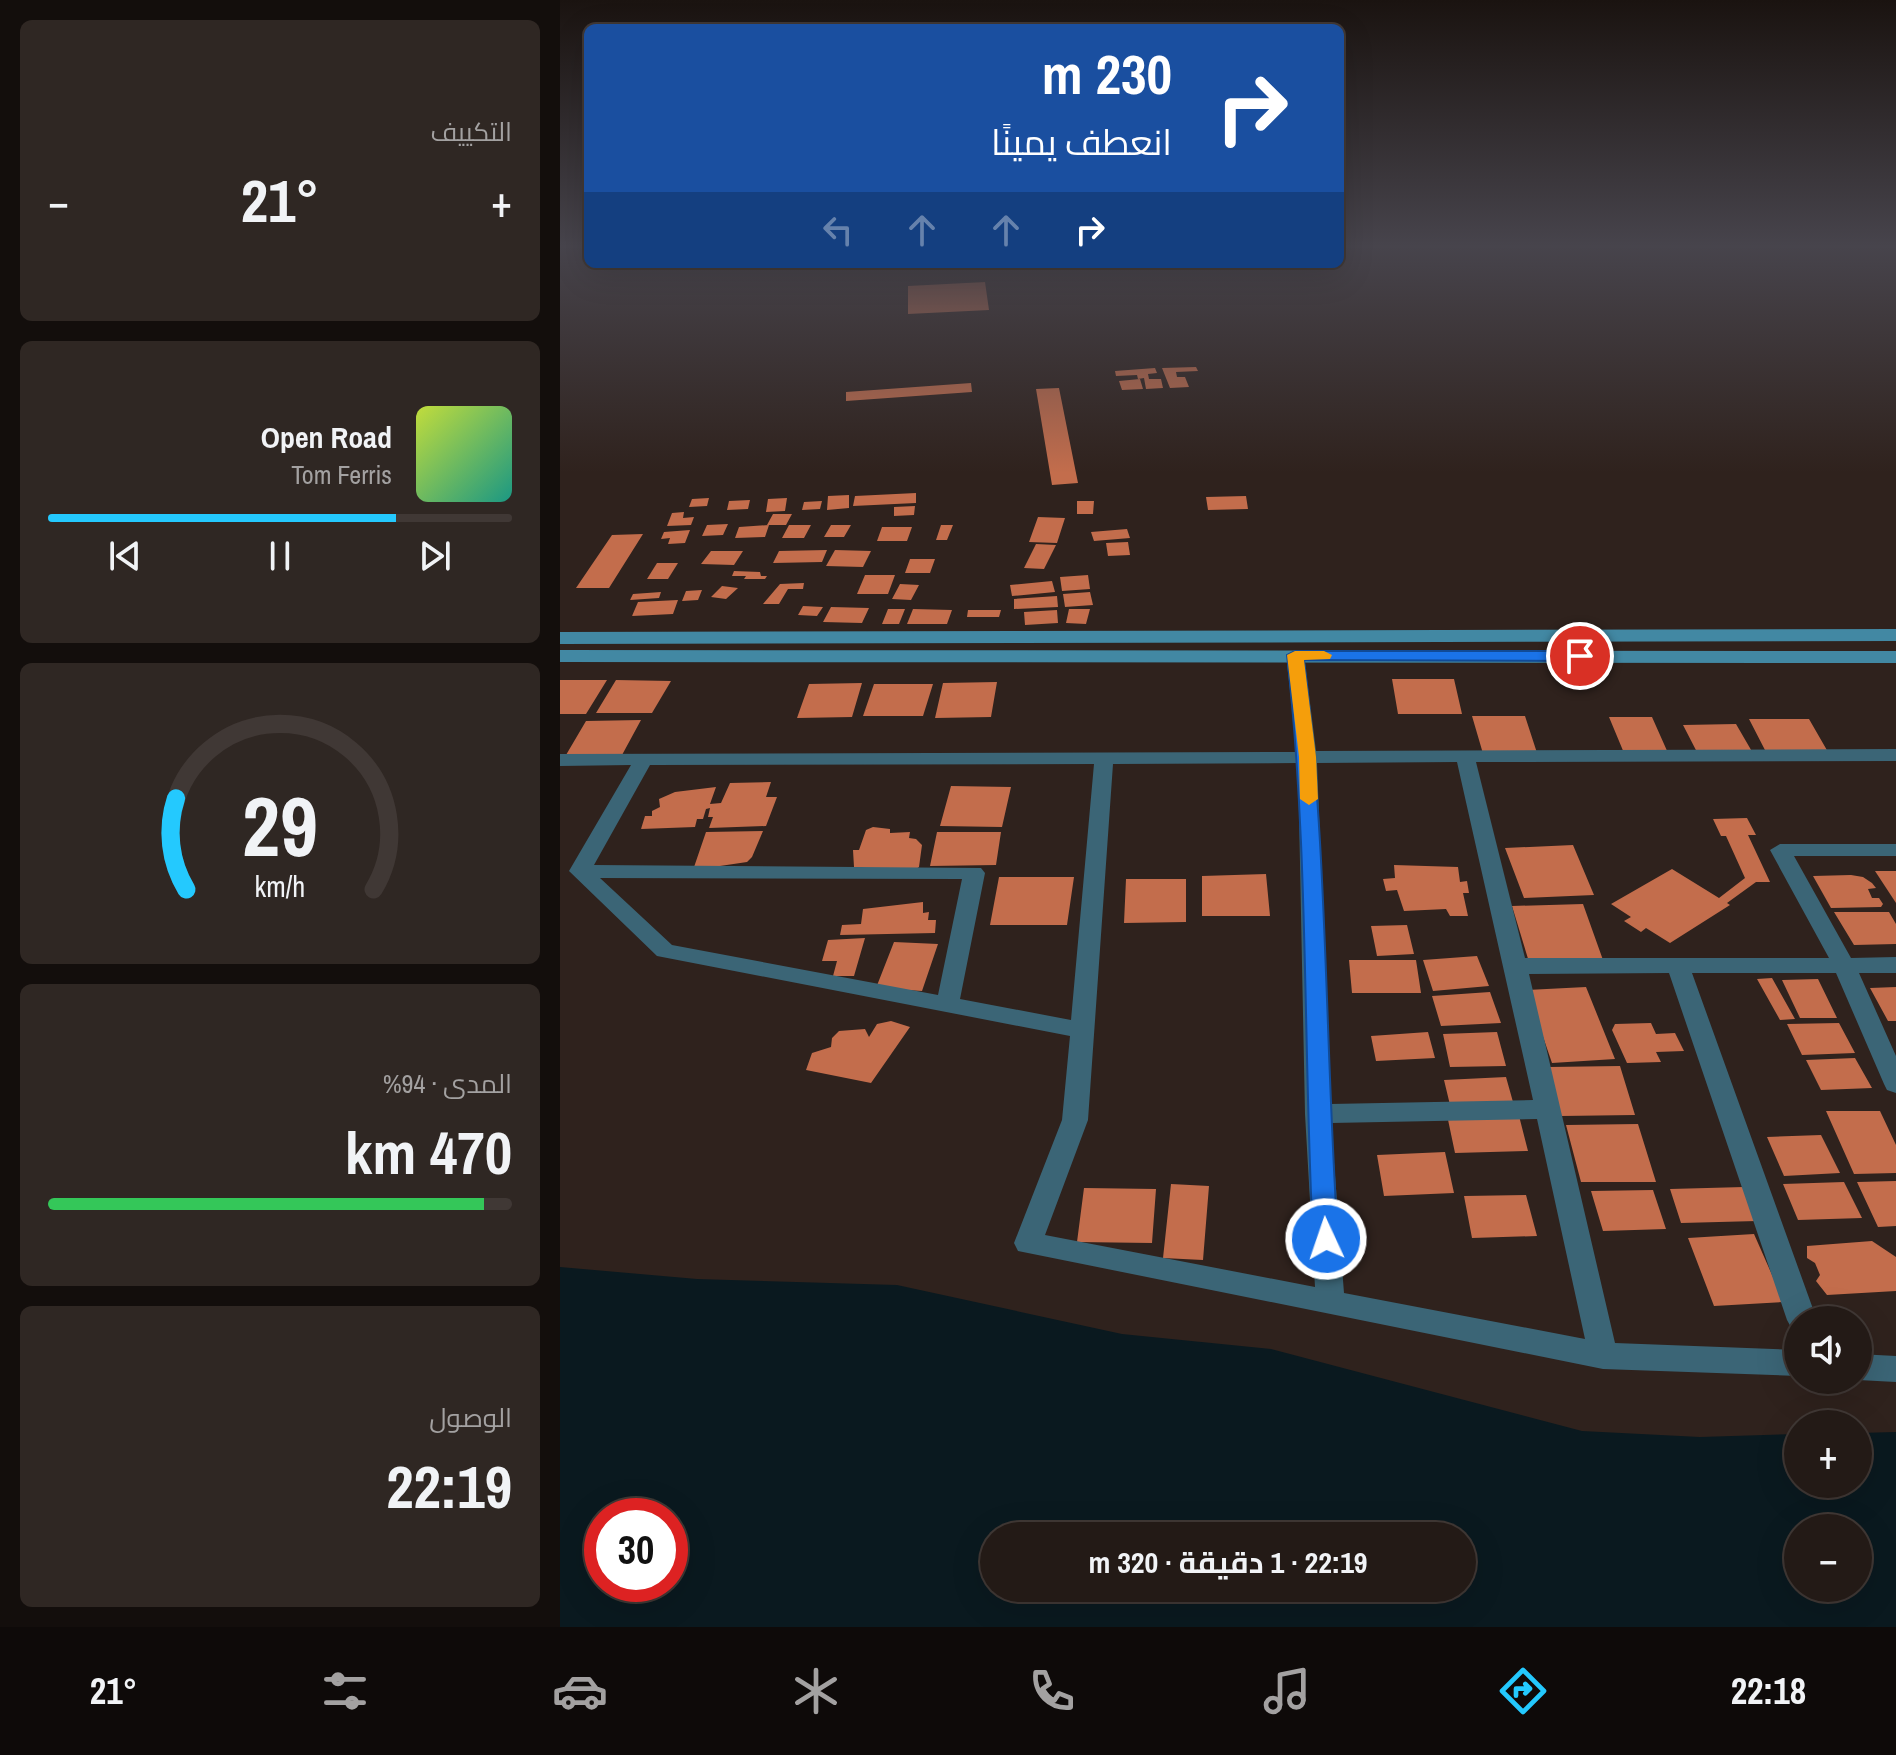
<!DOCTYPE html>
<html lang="ar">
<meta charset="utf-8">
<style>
body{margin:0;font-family:"Archivo Narrow",Cairo,sans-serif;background:#2f2723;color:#f1f3f6;direction:rtl;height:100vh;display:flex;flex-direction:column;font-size:30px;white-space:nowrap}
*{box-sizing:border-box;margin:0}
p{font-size:26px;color:#a3a1a1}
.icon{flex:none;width:44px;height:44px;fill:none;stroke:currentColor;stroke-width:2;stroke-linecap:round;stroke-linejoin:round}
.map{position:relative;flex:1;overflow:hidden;direction:ltr}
.side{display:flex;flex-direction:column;gap:20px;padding:20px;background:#130e0c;width:560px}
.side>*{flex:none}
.hud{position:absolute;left:24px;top:24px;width:760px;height:244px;border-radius:12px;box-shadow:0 8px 32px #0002,0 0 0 2px #403835;direction:rtl;background:#1a4fa0;color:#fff;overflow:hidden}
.buttons{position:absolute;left:1224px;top:1306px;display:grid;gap:16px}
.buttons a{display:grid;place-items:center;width:88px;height:88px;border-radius:50%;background:#231a16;box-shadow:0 8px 32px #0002,0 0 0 2px #403835;font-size:40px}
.speed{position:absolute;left:24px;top:1498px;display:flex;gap:16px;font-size:40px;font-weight:700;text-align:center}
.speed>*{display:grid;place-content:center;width:104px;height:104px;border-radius:50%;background:#231a16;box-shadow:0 8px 32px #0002,0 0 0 2px #403835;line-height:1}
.speed .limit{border:12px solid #d22;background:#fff;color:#111}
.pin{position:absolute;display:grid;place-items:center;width:68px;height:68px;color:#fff;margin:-34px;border:4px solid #fff;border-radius:50%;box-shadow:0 2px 8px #0007}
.me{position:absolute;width:88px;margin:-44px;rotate:357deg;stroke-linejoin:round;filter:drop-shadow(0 0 6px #0008)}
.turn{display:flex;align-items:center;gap:28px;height:168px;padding:0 40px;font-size:36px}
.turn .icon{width:104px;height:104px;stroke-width:2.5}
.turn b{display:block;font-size:56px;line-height:68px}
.lanes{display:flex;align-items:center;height:76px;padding:0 40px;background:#0003;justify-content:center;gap:40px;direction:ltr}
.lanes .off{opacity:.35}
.big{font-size:60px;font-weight:700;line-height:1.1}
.side .tile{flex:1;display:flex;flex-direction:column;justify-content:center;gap:12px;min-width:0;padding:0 28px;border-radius:12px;background:#2f2723}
.side .dial{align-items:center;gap:0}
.dial svg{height:208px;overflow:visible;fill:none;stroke:#403835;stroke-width:7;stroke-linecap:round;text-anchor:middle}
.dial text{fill:#f1f3f6;stroke:none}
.song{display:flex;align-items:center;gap:24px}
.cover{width:96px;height:96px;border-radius:12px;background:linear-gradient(135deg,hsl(70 70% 55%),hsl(170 70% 35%))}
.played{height:8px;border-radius:4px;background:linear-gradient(90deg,#24c9fe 75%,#403835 75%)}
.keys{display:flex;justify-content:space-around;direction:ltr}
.heat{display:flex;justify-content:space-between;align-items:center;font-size:44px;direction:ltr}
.charge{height:12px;border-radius:6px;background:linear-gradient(90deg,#34c759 94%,#403835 0)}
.trip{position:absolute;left:420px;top:1522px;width:496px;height:80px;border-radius:40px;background:#231a16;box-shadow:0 8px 32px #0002,0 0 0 2px #403835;font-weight:700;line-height:80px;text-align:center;direction:rtl}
.menu{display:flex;height:128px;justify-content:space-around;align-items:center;background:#0e0a09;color:#a3a1a1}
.menu .icon{width:56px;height:56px}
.menu .on{color:#24c9fe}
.menu b{font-size:36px;color:#f1f3f6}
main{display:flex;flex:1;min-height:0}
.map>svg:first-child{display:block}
.water{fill:#0a191f;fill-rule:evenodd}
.building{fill:#c36d4c}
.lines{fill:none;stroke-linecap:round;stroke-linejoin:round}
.street{fill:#3b6576;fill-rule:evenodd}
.secondary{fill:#4288a3;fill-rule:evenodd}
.route{fill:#1a73e8;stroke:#114b97;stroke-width:2}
.slow{fill:#f59e0b}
</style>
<main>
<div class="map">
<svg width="1336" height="1627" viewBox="0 0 1336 1627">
<rect width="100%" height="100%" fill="#2f221d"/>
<path class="water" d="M0 1267 137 1279 337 1285 562 1334 711 1349 1022 1431 1140 1437 1238 1434V1484H1298V1433L1336 1432V1627H0ZM42 1516H110V1584H42ZM1238 1528H1298V1588H1238ZM434 1536H902V1588H434Z"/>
<path class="building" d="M425 282 429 310 348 314V286Z
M636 367 638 371 616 372 617 377H625L629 387 610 388 602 368Z
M595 368 597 373 588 374 589 379H601L603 388 586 389 584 378 578 379 577 375 556 376 555 371Z
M580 379 583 389 562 390 559 381Z
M411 383 412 392 286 401V392Z
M499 388 518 483 492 485 476 389Z
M356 493V503L293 506 295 496Z
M289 495V508L267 510 268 496Z
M686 496 688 509 648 510 646 497Z
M149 498 147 506 129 507 132 499Z
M227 498 225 511 206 512 208 499Z
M190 500 188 509 167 510 169 501Z
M262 501 260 509 242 510 244 502Z
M517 501H534L533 514H517Z
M355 506 354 515 334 516V507Z
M124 512 123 518 134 517 131 525 107 526 112 513Z
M213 514H232L226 525H207Z
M478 517 505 518 497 543 469 542Z
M168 524 163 535 142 536 147 525Z
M209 525 205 537 175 538 179 527Z
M229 525H251L244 538H222Z
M271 525H291L284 537H264Z
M381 525H393L387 540H376Z
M322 527H352L347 541H317Z
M567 529 570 538 534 541 531 532Z
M130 530 125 543 108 544 110 538 101 539 104 532Z
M83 534 49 588H16L52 535Z
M568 542 570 555 548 556 546 543Z
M476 544 496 545 484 569 464 568Z
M267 550 262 562 213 563 219 551Z
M275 550 311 551 303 567 266 566Z
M151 551H183L174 565 141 564Z
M350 559H375L370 573H345Z
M97 563H118L108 579H87Z
M174 571 200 572 201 576H207L205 579H184L186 576H172Z
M305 575H335L328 594H297Z
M528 575 530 589 502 591 500 577Z
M492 581 495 592 452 596 450 585Z
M244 583 243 589H228L219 604H203L220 584Z
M340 584 359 585 351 600 332 599Z
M162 586 178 588 166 599 151 597Z
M142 590 138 600 122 601 126 591Z
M101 592 99 598 70 600 73 594Z
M530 592 533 605 505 607 503 594Z
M497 596 498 607 454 609V599Z
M118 600 113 614 72 616 78 602Z
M243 606 263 607 257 616 238 615Z
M271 607 309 608 302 623 263 622Z
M328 609H345L339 624H322Z
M353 609 392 610 387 624H347Z
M509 609H530L526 624 506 623Z
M408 610H441L439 617H407Z
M497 610 498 623 465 625 464 612Z
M832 679H894L902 714H838Z
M0 680H47L26 714H0Z
M56 680 111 681 92 713H36Z
M437 682 431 717 375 718 383 683Z
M302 683 292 717 237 718 249 684Z
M314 684H373L363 716H303Z
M912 716H965L978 756 924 757Z
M1049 717H1092L1108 753H1064Z
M1189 719H1249L1268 752H1206Z
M81 720 62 755H6L26 721Z
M1176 724 1194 755 1139 756 1123 725Z
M211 782 206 797H217L206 826 149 828 153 817H148L150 808 146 809 143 819H137L135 827 81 829 85 816H92V811L100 807 99 799 115 792 156 787 150 804 161 803 170 783Z
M391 786 451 787 442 827 380 826Z
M1187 818 1196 835H1188L1210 882H1196L1167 903 1170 905 1110 943 1086 928 1081 932 1064 921 1071 917 1051 904 1112 869 1159 898 1185 878 1166 836H1161L1153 819Z
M313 827 330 829V833L350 832 349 838 356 839 362 845 359 867 352 872 294 867 293 850H299L306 830Z
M203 831 192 857 187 862 133 870 146 832Z
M377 832H441L436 865 370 866Z
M1013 845 1034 895 964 898 945 848Z
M834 865 898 867 900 882 907 881 909 893H903L908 916H890L886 909 844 911 837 890 826 891 823 879 835 878Z
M1315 871H1336V903Z
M706 874 710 916H642V876Z
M1291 875 1303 877 1312 883 1316 888 1308 889 1312 898H1319L1323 904 1321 907 1271 908 1253 876Z
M439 877H514L507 925H430Z
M566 879H626V922L564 923Z
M363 902V913L369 912 368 920H376L375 933 280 935 282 925 301 924 303 909Z
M1023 904 1043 960 969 962 952 906Z
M1274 912H1329L1336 924V944L1294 945Z
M847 925 854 954 817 956 811 926Z
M305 938 294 976H273L277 961H262L268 940Z
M334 942 378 944 362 991 316 988Z
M917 956 929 986 873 991 863 960Z
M789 960H856L861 993H792Z
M1212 978 1235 1019 1220 1020 1197 979Z
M1258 979 1277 1018H1240L1222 980Z
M1026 987 1055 1059 992 1063 967 990Z
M1336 987V1021H1328L1310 988Z
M930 992 941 1023 881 1026 872 996Z
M331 1021 350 1027 311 1083 246 1070 252 1053 271 1047 272 1038 279 1031 305 1029 309 1037 317 1024Z
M1091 1023 1096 1034 1115 1033 1124 1051 1096 1052 1101 1062 1067 1063 1052 1030 1055 1024Z
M1279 1023 1295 1053 1242 1055 1227 1024Z
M868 1032 875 1058 816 1061 811 1036Z
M937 1032 946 1066 890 1067 883 1034Z
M1295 1058 1312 1088 1261 1090 1246 1060Z
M1060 1066 1075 1115 1001 1116 989 1067Z
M946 1077 953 1102 890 1105 884 1080Z
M1266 1111H1320L1336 1145V1173L1294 1174Z
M958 1112 968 1151 895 1153 887 1115Z
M1078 1124 1096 1182H1021L1006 1125Z
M1261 1135 1280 1173 1224 1176 1207 1137Z
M885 1152 894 1193 824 1196 817 1155Z
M1336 1181V1226L1318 1227 1297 1182Z
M1284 1182 1302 1218 1238 1220 1223 1184Z
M611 1184 649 1186 643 1260 603 1258Z
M1184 1187 1197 1221 1121 1223 1110 1189Z
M524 1188 596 1189 592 1243 517 1242Z
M1093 1190 1106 1229 1043 1231 1031 1191Z
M966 1195 977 1236 912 1238 904 1196Z
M1194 1234 1224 1302 1154 1306 1128 1238Z
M1312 1241 1336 1257V1291L1267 1295 1256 1281 1260 1275 1255 1263 1247 1258V1246Z"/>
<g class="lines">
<path class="street" d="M735 650 744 655 756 751 1336 749V761L916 762 965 958H1269L1210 850 1220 844H1336V856H1234L1291 958 1336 957V973H1299L1336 1056V1093L1327 1090 1324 1084 1276 973H1132L1257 1320H1238V1331L1232 1329 1227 1320 1109 973 969 974 1055 1343 1238 1350V1376L1043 1369 458 1251 454 1243 502 1120 510 1036 97 956 9 871 71 765 0 766V754L737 752 726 655ZM897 762 973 1100 770 1104 757 763ZM738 763 745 1114 755 1287 485 1235 528 1120 553 764ZM534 764 511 1020 400 999 425 873 421 868 34 865 90 765ZM40 878 402 879 378 995 112 945ZM977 1119 1025 1339 784 1293 771 1123Z
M1298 1354 1336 1356V1382L1298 1380Z"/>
<path class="secondary" d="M1336 629V641L0 644V632Z
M0 650 1336 651V663L0 662Z"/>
</g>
<linearGradient id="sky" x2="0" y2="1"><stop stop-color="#1a1310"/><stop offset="0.52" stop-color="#47444c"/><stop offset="1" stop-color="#47444c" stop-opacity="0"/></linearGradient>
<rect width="1336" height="473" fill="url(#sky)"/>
<path class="route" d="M735 651H1020L1028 656 1020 661 744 660C768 852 765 1046 778 1239L775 1247 766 1250 757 1247 753 1239C743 1045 749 849 727 655Z"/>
<path class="slow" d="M764 651 772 655 770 659 744 660 756 757 758 799 749 805 740 799 739 757 727 655 735 651Z"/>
</svg>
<div class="buttons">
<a><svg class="icon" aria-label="sound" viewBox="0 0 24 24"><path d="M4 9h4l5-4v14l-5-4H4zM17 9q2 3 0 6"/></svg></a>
<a>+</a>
<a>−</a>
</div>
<div class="speed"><div class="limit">30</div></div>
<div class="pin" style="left:1020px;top:656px;background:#d93025"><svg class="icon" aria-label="arrive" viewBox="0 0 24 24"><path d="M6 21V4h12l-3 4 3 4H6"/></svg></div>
<svg class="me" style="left:766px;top:1239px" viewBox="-20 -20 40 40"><circle r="17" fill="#1a73e8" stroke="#fff" stroke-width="3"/><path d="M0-11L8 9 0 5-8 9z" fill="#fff"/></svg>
<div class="trip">22:19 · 1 دقيقة · 320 m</div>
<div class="hud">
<div class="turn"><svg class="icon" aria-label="right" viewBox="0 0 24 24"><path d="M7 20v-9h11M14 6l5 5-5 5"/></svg><div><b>230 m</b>انعطف يمينًا</div></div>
<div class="lanes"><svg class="icon off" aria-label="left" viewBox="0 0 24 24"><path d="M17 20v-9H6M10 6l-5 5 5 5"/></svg><svg class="icon off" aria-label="ahead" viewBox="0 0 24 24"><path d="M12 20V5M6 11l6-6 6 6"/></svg><svg class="icon off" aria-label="ahead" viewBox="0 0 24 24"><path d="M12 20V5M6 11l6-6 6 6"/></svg><svg class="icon" aria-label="right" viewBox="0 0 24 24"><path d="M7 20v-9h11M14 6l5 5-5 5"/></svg></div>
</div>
</div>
<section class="side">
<div class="tile"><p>التكييف</p>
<div class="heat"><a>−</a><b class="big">21°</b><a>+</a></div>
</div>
<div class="tile">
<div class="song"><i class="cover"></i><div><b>Open Road</b><p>Tom Ferris</p></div></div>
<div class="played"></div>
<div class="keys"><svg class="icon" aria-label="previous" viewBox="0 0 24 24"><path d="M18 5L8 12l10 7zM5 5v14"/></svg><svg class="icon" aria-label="pause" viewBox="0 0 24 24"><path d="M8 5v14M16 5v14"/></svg><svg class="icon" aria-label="next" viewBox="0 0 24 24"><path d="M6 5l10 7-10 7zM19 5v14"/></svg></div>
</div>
<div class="tile dial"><svg viewBox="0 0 100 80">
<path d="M14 69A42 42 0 1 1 86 69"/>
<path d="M14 69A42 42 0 0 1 10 34" stroke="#24c9fe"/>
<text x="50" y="56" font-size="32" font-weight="700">29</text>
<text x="50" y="72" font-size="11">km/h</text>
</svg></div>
<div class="tile"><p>المدى · 94%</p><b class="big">470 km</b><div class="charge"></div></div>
<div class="tile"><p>الوصول</p><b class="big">22:19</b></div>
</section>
</main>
<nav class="menu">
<b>22:18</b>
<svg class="icon on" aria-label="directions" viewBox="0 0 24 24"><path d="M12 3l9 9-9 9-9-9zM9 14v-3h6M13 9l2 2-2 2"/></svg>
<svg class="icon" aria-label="music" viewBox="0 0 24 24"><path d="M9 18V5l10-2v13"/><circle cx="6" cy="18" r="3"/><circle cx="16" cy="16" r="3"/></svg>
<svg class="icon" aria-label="phone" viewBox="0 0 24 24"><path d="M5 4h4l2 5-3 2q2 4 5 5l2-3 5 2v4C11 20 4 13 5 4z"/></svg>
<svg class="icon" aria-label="climate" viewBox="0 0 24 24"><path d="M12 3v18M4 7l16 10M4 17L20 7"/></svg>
<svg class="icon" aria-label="car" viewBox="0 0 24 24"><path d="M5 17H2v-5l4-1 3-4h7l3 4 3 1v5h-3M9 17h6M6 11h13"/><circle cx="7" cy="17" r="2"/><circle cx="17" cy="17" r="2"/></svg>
<svg class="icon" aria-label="filters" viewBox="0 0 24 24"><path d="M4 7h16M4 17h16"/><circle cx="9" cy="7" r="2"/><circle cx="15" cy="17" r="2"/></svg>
<b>21°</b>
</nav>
